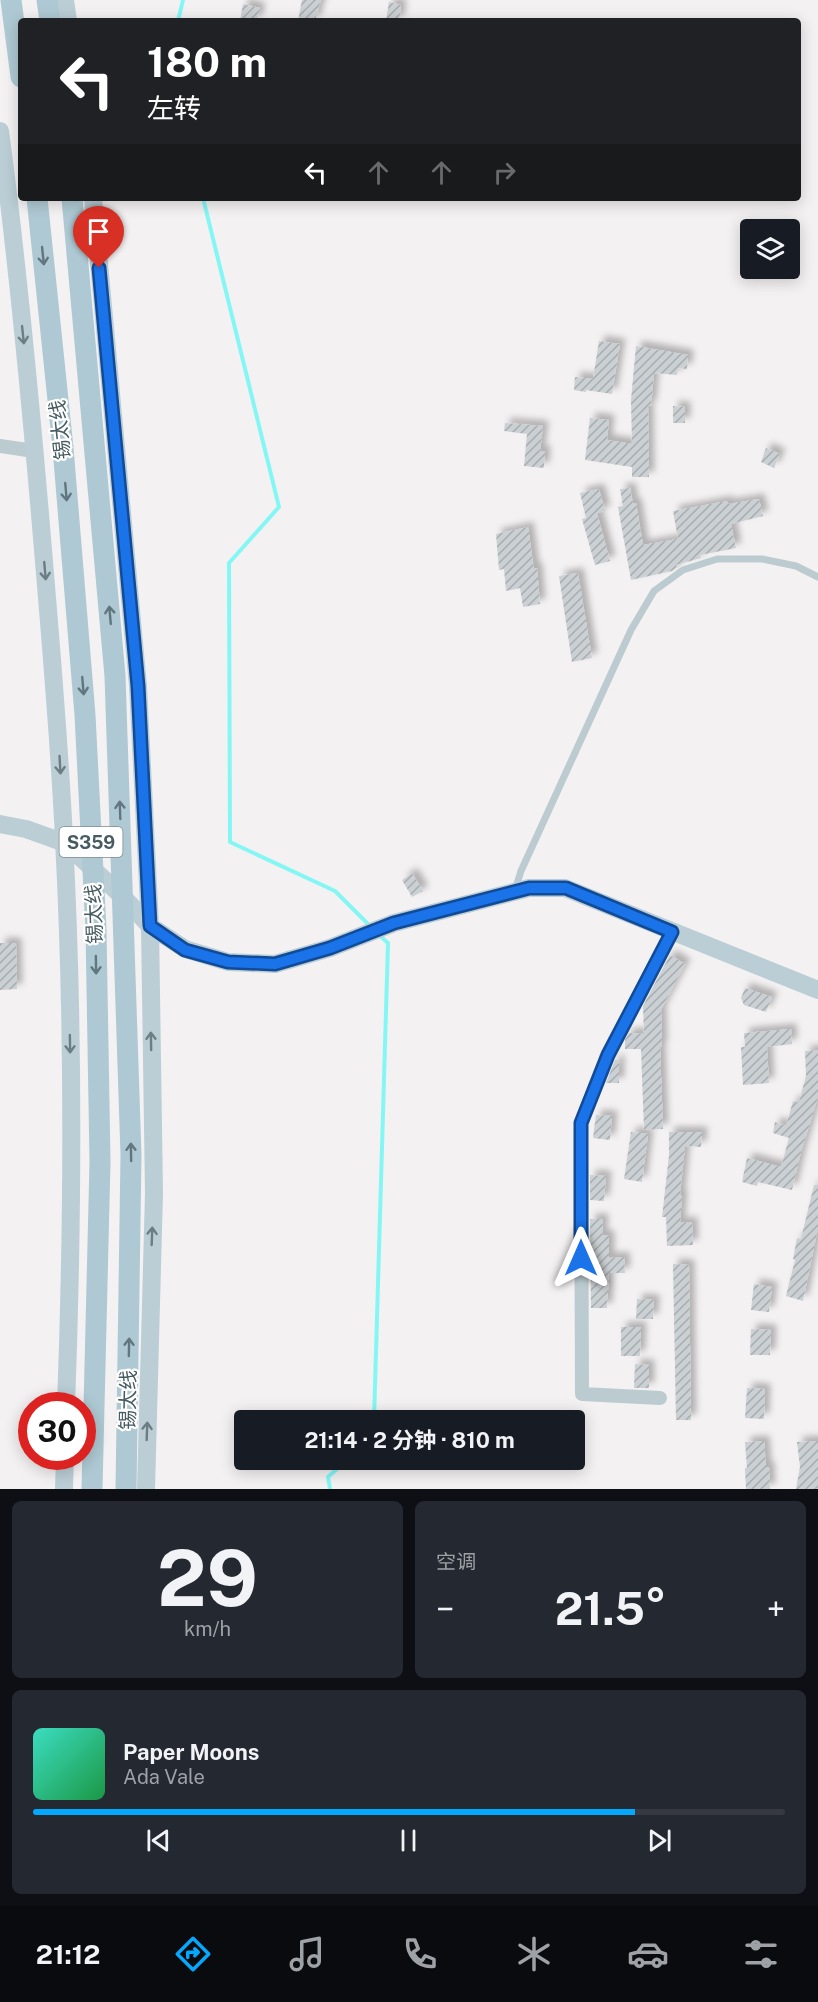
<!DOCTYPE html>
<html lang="zh">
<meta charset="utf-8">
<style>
body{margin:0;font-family:"Public Sans","Noto Sans SC",sans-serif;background:#242831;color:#f1f3f6;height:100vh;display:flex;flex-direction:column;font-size:22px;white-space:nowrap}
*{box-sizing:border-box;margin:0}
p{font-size:20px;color:#9ea1a6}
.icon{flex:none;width:33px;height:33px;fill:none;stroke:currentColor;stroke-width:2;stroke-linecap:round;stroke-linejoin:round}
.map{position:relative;height:1489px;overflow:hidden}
.drawer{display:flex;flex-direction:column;gap:12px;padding:12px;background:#0d0f14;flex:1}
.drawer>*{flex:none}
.banner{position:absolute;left:18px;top:18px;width:783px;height:183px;border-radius:6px;box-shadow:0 3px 15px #0003;background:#202124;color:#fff;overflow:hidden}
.buttons{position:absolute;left:740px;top:219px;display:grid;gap:12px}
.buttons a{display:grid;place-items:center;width:60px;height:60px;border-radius:6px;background:#171b24;box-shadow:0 3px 15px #0003;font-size:30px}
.speed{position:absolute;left:18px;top:1392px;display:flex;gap:12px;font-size:30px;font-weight:700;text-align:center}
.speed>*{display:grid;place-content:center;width:78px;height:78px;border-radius:50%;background:#171b24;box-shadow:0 3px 15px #0003;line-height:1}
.speed .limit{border:9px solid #d22;background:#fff;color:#111}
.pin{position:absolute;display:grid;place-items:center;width:51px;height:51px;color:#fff;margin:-62px -26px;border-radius:50% 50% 50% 0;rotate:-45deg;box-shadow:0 0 6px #0007}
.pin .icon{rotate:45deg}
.me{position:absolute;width:66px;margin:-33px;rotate:0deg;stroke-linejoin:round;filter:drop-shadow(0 0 4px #0008)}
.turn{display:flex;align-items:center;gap:21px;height:126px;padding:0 30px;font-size:27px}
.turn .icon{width:78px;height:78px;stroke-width:2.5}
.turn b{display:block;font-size:42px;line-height:51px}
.lanes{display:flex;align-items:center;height:57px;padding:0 30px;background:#0003;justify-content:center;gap:30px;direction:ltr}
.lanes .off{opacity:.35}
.big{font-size:45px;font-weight:700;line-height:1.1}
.drawer .widget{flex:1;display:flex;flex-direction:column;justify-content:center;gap:9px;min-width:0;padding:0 21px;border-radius:9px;background:#242831}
.drawer .dial{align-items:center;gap:0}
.dial b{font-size:78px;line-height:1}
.song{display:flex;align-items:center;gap:18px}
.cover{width:72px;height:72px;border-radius:9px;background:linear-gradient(135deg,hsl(170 70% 55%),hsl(140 70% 35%))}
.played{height:6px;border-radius:3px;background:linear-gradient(90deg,#03a9fc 80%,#363941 80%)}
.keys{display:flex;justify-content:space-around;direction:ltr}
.heat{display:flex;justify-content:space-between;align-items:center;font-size:33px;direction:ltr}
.drawer .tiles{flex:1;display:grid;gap:12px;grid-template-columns:1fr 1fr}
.widget:last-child{grid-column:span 2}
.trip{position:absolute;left:234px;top:1410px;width:351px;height:60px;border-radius:6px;background:#171b24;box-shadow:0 3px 15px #0003;font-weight:700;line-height:60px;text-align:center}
.tabs{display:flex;height:96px;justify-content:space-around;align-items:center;background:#090b0e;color:#9ea1a6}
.tabs .icon{width:42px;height:42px}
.tabs .current{color:#03a9fc}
.tabs b{font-size:27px;color:#f1f3f6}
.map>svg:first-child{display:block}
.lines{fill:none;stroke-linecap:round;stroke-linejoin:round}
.stream{stroke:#84f7f5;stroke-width:4}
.building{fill:url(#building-hatch);filter:url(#shadow)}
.lane{stroke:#bbcbcf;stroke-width:7}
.street{stroke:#bbcbcf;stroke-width:14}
.secondary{stroke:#bbced5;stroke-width:18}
.primary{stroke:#aec9d3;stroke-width:21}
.oneway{stroke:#61767e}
.oneway2{stroke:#6a7e84}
.route-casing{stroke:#114b97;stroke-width:15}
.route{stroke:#1a73e8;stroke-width:10}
.labels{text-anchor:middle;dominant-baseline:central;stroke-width:4.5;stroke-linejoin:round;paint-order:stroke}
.shield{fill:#fff;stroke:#7e8c91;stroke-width:1.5}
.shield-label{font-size:18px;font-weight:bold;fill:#475b62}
.street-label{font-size:20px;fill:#475b62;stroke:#fff}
</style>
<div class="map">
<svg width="818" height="1489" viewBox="0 0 818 1489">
<defs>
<pattern id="building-hatch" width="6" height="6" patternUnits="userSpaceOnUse" patternTransform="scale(1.5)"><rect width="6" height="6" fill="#cbd0d4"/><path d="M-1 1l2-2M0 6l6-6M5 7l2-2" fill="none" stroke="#a7acaf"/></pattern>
<filter id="shadow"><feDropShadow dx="5.5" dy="-5.5" stdDeviation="3" flood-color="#0004"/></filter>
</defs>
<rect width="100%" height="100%" fill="#f4f1f2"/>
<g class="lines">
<path class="stream" d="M178 21 183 0
M203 198 279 507 229 563 230 842 335 891 370 926
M374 1420 388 943 380 936
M330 1489 328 1477 347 1460"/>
</g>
<path class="building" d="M302 0H321L315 21H298Z
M389 2 401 5 399 21H386Z
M243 4 260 8 257 21H240Z
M599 341 620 344 612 394 586 390V392L574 390 575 377 593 379Z
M636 346 688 355 687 369 678 368 677 375 654 373 651 406 648 405 649 477H632V467L585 460 590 418 609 420 607 440 632 444 631 400Z
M673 406 685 407V423H673Z
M505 423 543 426 540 451H545L544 468 524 466 527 434 504 431Z
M766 448 780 454 774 468 761 462Z
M630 488 633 504 636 503 643 545 678 539 673 511 727 501 728 504 759 499 763 516 731 524 736 548 700 555 701 558 676 565 677 567 672 571 631 580 618 507 623 506 620 489Z
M599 489 605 511 597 513 610 561 595 565 582 519 586 518 580 493Z
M528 527 534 569 537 568 540 604 523 607 520 588 506 591 504 569 499 570 496 534Z
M578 573 592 658 572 662 559 576Z
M412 873 423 891 412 897 402 880Z
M0 943H16L17 989 0 990Z
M670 955 685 964 661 1010 662 1047H660L663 1129 644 1130 641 1049H625V1040L629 1033 644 1034 643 1006Z
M745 988 772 997 766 1012 744 1005 741 998Z
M791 1029 792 1044 767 1047 769 1083 743 1085 741 1047H745L744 1033Z
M818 1050V1097L801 1152 792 1190 758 1182 757 1186 742 1182 747 1158 781 1167 789 1138 773 1133 775 1122 786 1126 793 1101 799 1102 806 1076 805 1051Z
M615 1060H619V1083H606Z
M596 1115 612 1116 610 1140 593 1138Z
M631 1132 648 1134 642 1182 624 1179Z
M669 1132H702L701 1147 685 1146 680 1195H682L680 1223 692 1222 693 1245 667 1246 666 1217H662L669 1156Z
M590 1175 606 1176 604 1201 590 1200Z
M814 1185H818V1228L803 1301 786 1296 795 1260 793 1259 797 1238 801 1239Z
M590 1219H603L602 1235 609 1236V1258L624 1257 625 1273H609L607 1308H591Z
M673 1264 689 1265 691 1420H676Z
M754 1284 772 1287 769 1312 751 1310Z
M637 1299 654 1300 653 1319H636Z
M621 1327H641L640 1356H621Z
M751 1329 771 1330 770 1355H750Z
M635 1364 649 1365V1388H634Z
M747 1388 765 1389 764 1419 745 1418Z
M764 1441 766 1467H769L770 1489H746L745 1469 747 1468 745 1442Z
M818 1441V1489H796L800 1467 797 1442Z"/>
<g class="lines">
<path class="lane" d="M515 890 521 871 631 630 654 591 683 570 717 559H762L796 566 818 577"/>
<path class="street" d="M0 446 34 451
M660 1398 582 1394 581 1123 607 1055 672 932"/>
<path class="secondary" d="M65 0 68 21
M0 131C17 258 29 386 40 514 49 623 59 731 64 840 74 1028 73 1217 66 1406
M93 198 138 686 150 926 154 1193 146 1489
M0 824 26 829 65 843 123 897 150 926 185 949 228 962 275 964 330 948 394 923 529 888H565L818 990
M64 1489 65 1456"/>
<path class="primary" d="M11 0 21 77
M47 0 50 21
M37 198 63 448 85 715 96 930 100 1162 92 1489
M72 198 115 676 131 1155 126 1489"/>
</g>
<defs><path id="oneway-shaft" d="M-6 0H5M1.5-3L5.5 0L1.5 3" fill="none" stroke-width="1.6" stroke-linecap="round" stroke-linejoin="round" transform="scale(1.5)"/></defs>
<g class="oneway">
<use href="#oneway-shaft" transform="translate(43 256) rotate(84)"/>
<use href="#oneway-shaft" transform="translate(66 492) rotate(85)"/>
<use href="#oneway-shaft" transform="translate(110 615) rotate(-95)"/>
<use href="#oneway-shaft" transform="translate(83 686) rotate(85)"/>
<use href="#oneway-shaft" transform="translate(120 810) rotate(-92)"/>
<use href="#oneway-shaft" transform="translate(96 965) rotate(89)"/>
<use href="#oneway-shaft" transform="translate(131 1152) rotate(-91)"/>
<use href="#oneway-shaft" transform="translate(129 1347) rotate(-89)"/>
</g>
<g class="oneway2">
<use href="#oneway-shaft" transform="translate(23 335) rotate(84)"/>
<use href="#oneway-shaft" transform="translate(45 571) rotate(85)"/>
<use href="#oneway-shaft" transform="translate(60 765) rotate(87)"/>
<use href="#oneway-shaft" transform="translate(151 1041) rotate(-91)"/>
<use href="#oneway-shaft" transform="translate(70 1044) rotate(89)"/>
<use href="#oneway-shaft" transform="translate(152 1236) rotate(-88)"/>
<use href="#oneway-shaft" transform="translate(147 1431) rotate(-88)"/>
</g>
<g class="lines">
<defs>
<path id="route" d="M99 268 138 686 150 926 185 950 228 962 275 964 330 948 394 923 529 888H566L672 932 608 1055 581 1123V1258"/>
</defs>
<use href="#route" class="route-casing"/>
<use href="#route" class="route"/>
</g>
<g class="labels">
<rect class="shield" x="59.5" y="827" width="63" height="30" rx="4.5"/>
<g class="shield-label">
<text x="91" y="842">S359</text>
</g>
<g class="street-label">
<text transform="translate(60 430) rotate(-96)">锡太线</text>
<text transform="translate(94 914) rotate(-92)">锡太线</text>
<text transform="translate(128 1400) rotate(-89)">锡太线</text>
</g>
</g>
</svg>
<div class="buttons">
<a><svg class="icon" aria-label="layers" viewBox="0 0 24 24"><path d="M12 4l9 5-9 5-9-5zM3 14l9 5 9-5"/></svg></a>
</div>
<div class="speed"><div class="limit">30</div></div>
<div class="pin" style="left:99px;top:268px;background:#d93025"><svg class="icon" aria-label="arrive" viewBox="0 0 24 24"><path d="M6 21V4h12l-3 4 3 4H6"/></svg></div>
<svg class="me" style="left:581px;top:1258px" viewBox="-20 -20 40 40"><path d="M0-17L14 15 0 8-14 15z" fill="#1a73e8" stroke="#fff" stroke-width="4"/></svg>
<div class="trip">21:14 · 2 分钟 · 810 m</div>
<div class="banner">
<div class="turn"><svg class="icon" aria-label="left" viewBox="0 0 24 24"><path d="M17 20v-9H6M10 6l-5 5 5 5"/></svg><div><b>180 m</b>左转</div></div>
<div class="lanes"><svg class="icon" aria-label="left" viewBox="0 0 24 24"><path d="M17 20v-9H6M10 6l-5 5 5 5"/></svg><svg class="icon off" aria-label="ahead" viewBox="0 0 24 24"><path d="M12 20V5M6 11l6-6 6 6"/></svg><svg class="icon off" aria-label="ahead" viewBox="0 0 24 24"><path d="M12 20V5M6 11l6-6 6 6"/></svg><svg class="icon off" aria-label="right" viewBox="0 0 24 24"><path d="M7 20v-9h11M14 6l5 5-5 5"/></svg></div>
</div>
</div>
<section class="drawer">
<div class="tiles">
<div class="widget dial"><b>29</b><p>km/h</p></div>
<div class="widget"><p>空调</p>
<div class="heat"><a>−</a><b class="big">21.5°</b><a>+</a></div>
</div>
<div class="widget">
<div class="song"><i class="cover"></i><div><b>Paper Moons</b><p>Ada Vale</p></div></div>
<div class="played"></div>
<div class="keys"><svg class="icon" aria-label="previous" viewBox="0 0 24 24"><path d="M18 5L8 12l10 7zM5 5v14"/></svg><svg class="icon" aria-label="pause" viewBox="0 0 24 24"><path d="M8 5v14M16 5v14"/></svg><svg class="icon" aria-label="next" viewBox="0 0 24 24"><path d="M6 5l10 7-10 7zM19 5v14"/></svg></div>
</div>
</div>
</section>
<nav class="tabs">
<b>21:12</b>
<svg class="icon current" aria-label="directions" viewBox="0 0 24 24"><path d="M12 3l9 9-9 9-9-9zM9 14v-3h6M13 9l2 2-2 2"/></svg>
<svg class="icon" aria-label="music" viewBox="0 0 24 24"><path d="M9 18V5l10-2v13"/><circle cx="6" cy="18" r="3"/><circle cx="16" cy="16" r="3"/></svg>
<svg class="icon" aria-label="phone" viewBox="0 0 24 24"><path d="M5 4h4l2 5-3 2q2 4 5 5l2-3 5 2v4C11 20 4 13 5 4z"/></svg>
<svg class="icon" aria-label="climate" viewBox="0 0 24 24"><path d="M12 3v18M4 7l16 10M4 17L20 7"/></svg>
<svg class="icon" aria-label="car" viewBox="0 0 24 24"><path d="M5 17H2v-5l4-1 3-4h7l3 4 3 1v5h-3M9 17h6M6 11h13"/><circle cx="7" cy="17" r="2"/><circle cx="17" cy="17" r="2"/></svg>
<svg class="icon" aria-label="filters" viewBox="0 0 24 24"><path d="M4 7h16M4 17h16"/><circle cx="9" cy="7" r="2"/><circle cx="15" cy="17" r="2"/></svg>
</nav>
